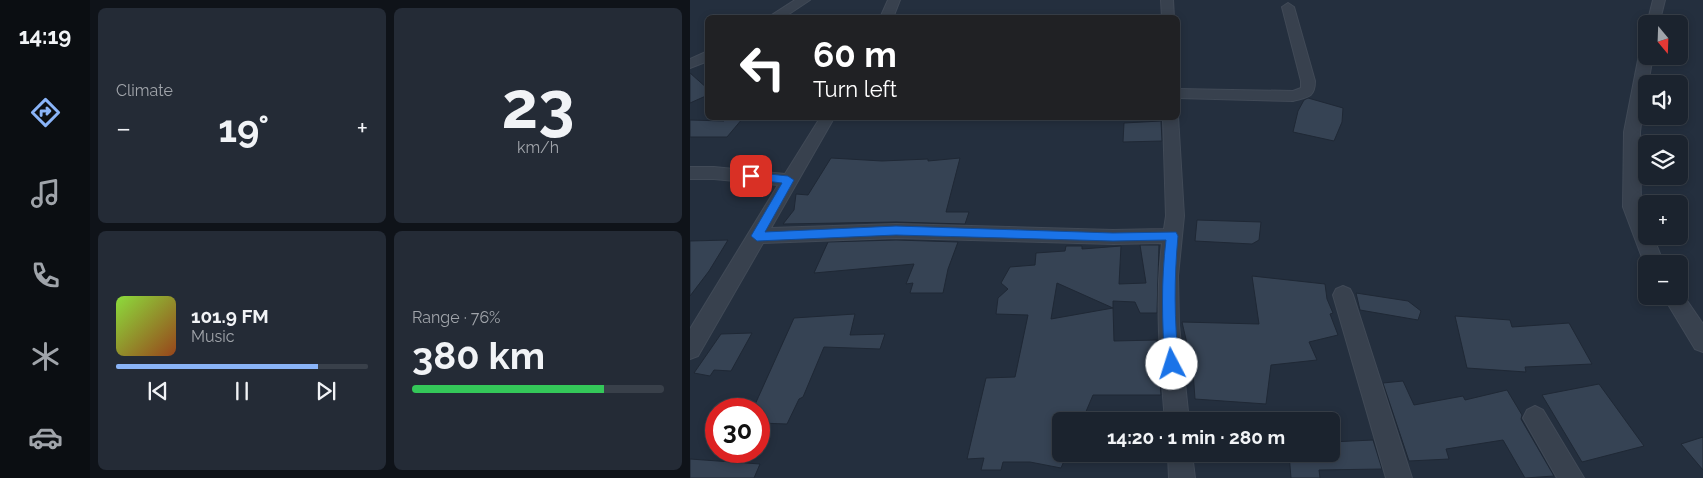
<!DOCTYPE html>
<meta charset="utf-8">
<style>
body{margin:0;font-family:Raleway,sans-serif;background:#242b36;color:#f1f3f6;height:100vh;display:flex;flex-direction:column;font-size:19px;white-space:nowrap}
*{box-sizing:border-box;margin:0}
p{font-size:16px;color:#a0a4aa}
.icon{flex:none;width:28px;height:28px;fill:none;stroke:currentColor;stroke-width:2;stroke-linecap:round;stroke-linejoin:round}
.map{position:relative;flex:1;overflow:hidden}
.side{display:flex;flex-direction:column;gap:8px;padding:8px;background:#0f1319;width:600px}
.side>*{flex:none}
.hud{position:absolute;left:15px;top:15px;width:475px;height:105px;border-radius:8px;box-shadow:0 2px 8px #0003,0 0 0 1px #39404a;background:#202124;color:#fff;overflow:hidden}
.needle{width:32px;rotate:161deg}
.fabs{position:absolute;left:948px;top:15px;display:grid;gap:10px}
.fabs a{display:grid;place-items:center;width:50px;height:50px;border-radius:8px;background:#1b232e;box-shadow:0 2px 8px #0003,0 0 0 1px #39404a;font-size:25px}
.speed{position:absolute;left:15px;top:398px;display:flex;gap:10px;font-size:25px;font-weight:700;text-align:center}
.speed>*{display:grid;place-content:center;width:65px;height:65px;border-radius:50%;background:#1b232e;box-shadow:0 2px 8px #0003,0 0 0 1px #39404a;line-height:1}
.speed .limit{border:8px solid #d22;background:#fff;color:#111}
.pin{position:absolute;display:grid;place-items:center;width:42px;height:42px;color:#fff;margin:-21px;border-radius:10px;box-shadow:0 2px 8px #0006}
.me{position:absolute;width:55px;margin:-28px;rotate:355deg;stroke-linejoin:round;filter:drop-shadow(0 0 4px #0008)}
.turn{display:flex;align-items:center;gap:18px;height:105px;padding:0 25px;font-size:22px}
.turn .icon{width:65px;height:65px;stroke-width:2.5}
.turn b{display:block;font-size:35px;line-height:42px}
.big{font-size:38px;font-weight:700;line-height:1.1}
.side .widget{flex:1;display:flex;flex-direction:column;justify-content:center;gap:8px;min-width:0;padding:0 18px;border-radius:8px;background:#242b36}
.side .dial{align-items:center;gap:0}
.dial b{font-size:65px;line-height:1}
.song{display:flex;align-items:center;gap:15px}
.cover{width:60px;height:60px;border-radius:8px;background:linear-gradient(135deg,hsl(90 70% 55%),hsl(20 70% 35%))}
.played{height:5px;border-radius:2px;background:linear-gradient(90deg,#8ab4f8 80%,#39404a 80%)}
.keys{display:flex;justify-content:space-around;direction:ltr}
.heat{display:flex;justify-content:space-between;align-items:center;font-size:28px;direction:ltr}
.charge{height:8px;border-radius:4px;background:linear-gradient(90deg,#34c759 76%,#39404a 0)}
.side .tiles{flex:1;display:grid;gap:8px;grid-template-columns:repeat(2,1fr)}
.trip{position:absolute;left:362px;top:412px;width:288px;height:50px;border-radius:8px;background:#1b232e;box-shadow:0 2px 8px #0003,0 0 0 1px #39404a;font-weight:700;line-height:50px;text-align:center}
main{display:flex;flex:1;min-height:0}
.tabs{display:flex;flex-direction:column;width:90px;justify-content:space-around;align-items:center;background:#0b0e12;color:#a0a4aa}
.tabs .icon{width:35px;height:35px}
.tabs .selected{color:#8ab4f8}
.tabs b{font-size:22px;color:#f1f3f6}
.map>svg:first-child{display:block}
.building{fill:#364354;stroke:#1f2835}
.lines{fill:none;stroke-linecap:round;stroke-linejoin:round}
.street-casing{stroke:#414a57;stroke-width:2}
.street{fill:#38414e;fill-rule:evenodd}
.route{fill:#1a73e8;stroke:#114b97}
</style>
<main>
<nav class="tabs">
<b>14:19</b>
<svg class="icon selected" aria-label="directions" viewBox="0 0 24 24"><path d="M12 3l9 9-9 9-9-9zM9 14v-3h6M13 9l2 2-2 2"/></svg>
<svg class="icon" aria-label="music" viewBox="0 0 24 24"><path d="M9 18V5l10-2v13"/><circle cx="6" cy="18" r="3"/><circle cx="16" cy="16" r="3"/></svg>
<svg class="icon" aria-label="phone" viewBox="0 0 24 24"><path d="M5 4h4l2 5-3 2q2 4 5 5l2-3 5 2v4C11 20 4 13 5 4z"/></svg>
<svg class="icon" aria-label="climate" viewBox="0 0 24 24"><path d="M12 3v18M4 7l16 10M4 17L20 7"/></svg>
<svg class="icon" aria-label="car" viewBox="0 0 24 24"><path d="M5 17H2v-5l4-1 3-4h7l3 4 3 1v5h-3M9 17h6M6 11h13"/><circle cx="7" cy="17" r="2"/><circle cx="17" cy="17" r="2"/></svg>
</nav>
<section class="side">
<div class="tiles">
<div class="widget"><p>Climate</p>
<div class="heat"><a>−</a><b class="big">19°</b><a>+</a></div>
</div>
<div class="widget dial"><b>23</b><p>km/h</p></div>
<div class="widget">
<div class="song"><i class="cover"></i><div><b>101.9 FM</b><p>Music</p></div></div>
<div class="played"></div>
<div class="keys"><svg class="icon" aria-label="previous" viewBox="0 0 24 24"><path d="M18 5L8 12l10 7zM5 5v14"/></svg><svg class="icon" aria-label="pause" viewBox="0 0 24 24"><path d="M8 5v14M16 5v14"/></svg><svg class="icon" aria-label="next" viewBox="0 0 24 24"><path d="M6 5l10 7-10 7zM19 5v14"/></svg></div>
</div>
<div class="widget"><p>Range · 76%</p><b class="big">380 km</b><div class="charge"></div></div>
</div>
</section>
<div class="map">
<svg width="1013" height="478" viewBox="0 0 1013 478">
<rect width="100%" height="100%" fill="#242f3e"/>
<path class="building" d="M0 73 18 89V95L0 103Z
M618 98 653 108 652 122 644 141 603 132 608 111 614 100Z
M37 118H53L37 137H0V120L34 121Z
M471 121 472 141 433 142 434 123Z
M141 158 192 161 238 159V161L270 158 256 212H279L275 224 206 222 93 224 104 210 106 194 118 195Z
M507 220 571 222 569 240 562 244 505 241Z
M38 240 19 271 0 296V241Z
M206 240 268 242 258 269 253 293H220L223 283 216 284 224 264 124 273 138 242Z
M450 245H469L467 313H450L445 302 423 301V308L367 283 361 319 423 308 424 341 467 340 471 395H403L392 421H371V454H377L371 468 340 462H313L311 470H291L294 458 277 459 296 378 325 377 338 315 306 314 308 298 318 289 311 283 320 267 345 265 346 253 375 251 376 246H392V249L431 246 429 284 456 283Z
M562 276 635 284 637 299 643 313 640 314 648 335 619 342 627 360 581 365 576 404 505 399 502 357H497L498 348 492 322 569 324Z
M666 293 718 301 731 311 728 320 670 310Z
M165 314 160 335 195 334 190 349 134 347 113 397 109 399 97 424 69 423V409H63L104 318Z
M765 316 820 320 822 327 879 323 902 364 835 367 836 372 777 368Z
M62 333 41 371 24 370 20 376 4 373 31 334Z
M713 381 724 405 773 396 775 400 817 390 832 415 831 419 864 476 835 478 813 440 756 449 759 459 719 461 693 383Z
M909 384 954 446 892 462 852 395Z
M1013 437V470L991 444Z
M683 440 692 469 629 470 630 478H601L599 454H641V442Z
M0 459 70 464 64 478H0Z"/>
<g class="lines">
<defs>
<path id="street" d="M105 0H120L93 18H77Z
M198 0H210L203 18H190Z
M471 0H483L484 18H472Z
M963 0H975L969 24H957Z
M598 3 604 7 625 81C625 98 617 97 603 101L488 98V89L603 91 611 88V81L592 7Z
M18 51V61L0 68V59Z
M956 51V56H963L958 84H956L950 132 951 207 956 220V236H963L974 264H956V268L933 207 934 132 949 55Z
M488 116 494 216 488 276 489 325 499 421H475C470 361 465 303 472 243L423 244 206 238 73 243 8 356 0 359V329L88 185 24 179H0V167H24L95 174 130 118H144L81 228 206 224 423 230 474 229 476 216 473 118Z
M653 286 660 289 663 295 722 478H696L643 295 646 289Z
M989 289 1013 324V352L1005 349 973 296H989Z
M845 406 853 410 894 478H867L833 418 837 410Z
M478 454H502L505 478H479Z"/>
</defs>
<use href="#street" class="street-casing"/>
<use href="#street" class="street"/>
</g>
<path class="route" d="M61 172 98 176 104 180 75 232 206 226 423 233 486 232 488 236C484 279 484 320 489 364L487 368 482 370 477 368 475 364C472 322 471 282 476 240L423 241 206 235 67 241 61 236 92 183 58 179 56 176 58 174Z"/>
</svg>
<div class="fabs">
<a><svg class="needle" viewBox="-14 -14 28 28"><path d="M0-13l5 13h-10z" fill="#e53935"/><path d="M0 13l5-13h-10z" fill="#a0a4aa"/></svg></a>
<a><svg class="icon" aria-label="sound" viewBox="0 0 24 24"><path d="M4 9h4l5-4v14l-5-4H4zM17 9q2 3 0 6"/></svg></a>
<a><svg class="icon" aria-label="layers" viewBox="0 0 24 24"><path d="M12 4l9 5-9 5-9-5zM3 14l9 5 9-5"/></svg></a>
<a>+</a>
<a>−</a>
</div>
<div class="speed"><div class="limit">30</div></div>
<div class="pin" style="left:61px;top:176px;background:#d93025"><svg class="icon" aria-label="arrive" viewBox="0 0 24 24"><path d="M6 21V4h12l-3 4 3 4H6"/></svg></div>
<svg class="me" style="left:482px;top:364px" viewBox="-20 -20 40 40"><circle r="19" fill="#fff"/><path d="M0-13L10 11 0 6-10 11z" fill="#1a73e8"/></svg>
<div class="trip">14:20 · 1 min · 280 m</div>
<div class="hud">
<div class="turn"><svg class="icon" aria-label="left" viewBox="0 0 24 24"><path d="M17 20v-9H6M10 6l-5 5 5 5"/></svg><div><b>60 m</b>Turn left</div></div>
</div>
</div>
</main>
